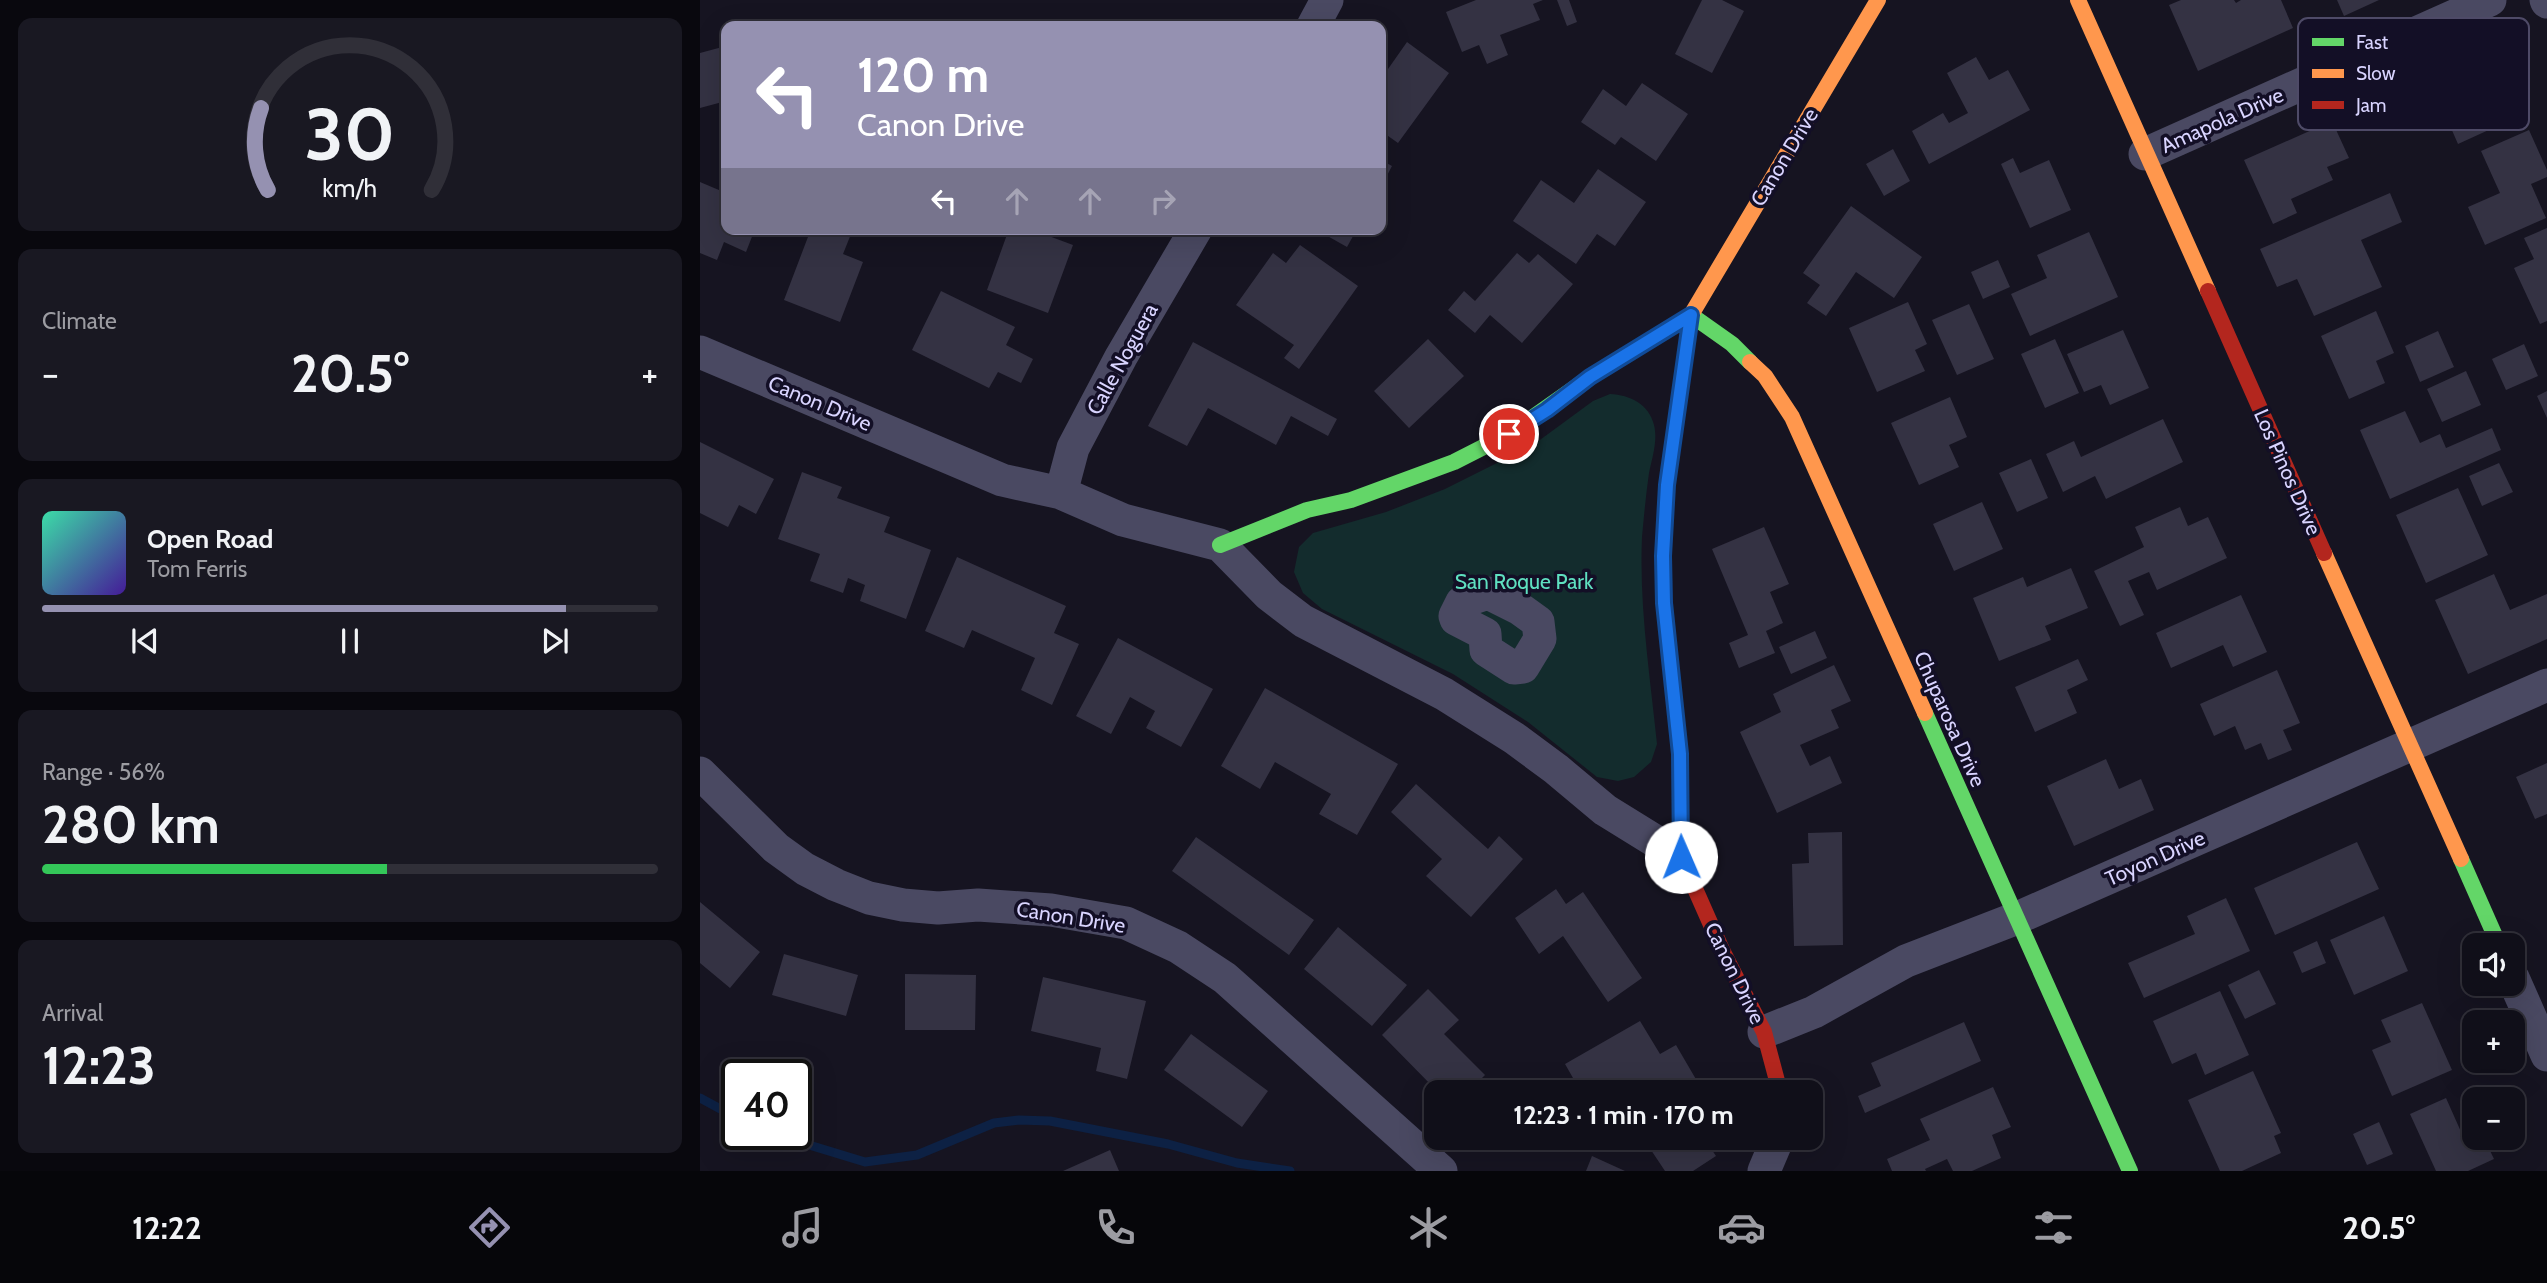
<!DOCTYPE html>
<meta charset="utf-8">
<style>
body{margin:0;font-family:Cabin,sans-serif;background:#191822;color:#f1f3f6;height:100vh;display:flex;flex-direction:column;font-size:26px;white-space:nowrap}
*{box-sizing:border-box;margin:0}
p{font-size:23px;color:#9c9ca2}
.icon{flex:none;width:38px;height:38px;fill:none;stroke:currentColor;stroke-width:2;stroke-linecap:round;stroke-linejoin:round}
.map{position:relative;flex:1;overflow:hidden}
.panel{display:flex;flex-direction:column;gap:18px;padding:18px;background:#09080e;width:700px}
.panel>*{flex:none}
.guide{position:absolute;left:21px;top:21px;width:665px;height:214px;border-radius:14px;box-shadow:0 7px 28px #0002,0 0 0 2px #302f38;background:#9591b1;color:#fff;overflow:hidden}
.tools{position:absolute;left:1762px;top:933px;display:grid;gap:14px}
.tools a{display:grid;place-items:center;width:63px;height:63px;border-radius:14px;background:#100f19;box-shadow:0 7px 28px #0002,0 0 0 2px #302f38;font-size:35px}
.speed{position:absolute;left:21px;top:1059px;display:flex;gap:14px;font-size:35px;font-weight:700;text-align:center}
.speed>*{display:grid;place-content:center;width:91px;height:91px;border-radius:50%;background:#100f19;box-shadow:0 7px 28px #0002,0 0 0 2px #302f38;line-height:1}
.speed .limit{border:4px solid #111;border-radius:10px;background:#fff;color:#111}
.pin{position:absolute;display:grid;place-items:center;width:60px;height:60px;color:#fff;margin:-30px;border:4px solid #fff;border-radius:50%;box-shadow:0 2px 7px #0007}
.me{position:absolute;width:77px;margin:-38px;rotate:359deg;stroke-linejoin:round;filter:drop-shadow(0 0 5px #0008)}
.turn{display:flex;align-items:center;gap:24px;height:147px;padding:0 21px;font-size:32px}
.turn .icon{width:91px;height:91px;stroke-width:2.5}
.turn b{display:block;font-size:49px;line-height:60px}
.lanes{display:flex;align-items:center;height:66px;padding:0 21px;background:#0003;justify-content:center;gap:35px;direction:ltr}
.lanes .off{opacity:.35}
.big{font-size:52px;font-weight:700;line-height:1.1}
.panel .tile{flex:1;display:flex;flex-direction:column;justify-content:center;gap:10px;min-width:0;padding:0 24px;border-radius:14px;background:#191822}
.panel .dial{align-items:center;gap:0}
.dial svg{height:182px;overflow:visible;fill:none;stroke:#302f38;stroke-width:7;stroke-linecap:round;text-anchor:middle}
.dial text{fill:#f1f3f6;stroke:none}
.song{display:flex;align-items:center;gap:21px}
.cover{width:84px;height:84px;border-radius:10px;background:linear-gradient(135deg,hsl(160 70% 55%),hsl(260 70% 35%))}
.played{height:7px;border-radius:4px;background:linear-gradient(90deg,#9591b1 85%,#302f38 85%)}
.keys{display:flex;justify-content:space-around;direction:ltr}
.heat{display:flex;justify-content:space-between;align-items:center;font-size:38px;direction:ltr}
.charge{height:10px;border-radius:5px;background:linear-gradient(90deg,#34c759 56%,#302f38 0)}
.trip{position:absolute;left:724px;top:1080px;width:399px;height:70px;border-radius:14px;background:#100f19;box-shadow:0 7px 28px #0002,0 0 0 2px #302f38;font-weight:700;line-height:70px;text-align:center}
.tabs{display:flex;height:112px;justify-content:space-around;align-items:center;background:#06060a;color:#9c9ca2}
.tabs .icon{width:49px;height:49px}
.tabs .active{color:#9591b1}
.tabs b{font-size:32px;color:#f1f3f6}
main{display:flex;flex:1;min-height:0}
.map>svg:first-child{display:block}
.green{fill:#132c2d}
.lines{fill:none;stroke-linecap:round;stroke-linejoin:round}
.stream{stroke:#0d2144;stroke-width:9}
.building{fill:#343243}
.street{stroke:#4a4962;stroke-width:33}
.fast{stroke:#63d668;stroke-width:16}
.slow{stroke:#ff974d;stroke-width:16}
.jam{stroke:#b3261e;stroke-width:16}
.route-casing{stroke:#114b97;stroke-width:18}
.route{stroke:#1a73e8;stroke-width:12}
.labels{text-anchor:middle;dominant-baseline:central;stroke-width:7;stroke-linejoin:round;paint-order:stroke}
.street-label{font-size:21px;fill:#d9d4ff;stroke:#130f26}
.park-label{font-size:21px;fill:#5fe0c0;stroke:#130f26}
.key{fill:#130f26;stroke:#4e4a67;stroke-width:2}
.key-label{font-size:19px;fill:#d9d4ff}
</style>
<main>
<section class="panel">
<div class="tile dial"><svg viewBox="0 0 100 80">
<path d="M14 69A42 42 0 1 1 86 69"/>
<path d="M14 69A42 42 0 0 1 11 33" stroke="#9591b1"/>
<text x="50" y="56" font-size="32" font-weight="700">30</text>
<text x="50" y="72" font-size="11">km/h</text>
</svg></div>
<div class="tile"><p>Climate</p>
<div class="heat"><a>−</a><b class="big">20.5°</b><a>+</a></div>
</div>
<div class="tile">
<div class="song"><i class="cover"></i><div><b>Open Road</b><p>Tom Ferris</p></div></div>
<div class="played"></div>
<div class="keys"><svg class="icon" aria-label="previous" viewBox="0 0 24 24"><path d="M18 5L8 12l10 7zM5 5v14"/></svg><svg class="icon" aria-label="pause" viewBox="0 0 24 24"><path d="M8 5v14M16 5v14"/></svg><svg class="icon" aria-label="next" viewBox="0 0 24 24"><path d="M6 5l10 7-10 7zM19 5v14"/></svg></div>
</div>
<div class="tile"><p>Range · 56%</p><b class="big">280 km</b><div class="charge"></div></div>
<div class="tile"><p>Arrival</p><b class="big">12:23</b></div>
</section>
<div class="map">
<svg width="1847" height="1171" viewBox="0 0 1847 1171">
<rect width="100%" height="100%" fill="#161421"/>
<path class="green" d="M910 394C930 395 949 404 954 425 958 441 952 458 949 473 946 494 944 515 942 537 939 606 950 675 957 744L951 762 934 777 918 781 897 777 828 722 753 674 622 609 603 593 594 572 599 547 613 533 686 512 745 489 833 445 893 401Z"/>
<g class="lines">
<path class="stream" d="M0 1098 37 1118
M73 1134 165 1162 217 1155 294 1123 319 1120 350 1121 468 1144 537 1163 590 1171"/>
</g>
<path class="building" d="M776 0H843L833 4 840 20 800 35 808 55 787 64 779 45 762 52 746 12Z
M857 0H869L877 22 867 26Z
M1002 0H1022L1044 11 1012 73 975 54Z
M1481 0H1534L1536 3 1541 0H1581L1593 28 1498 71 1469 5Z
M1637 0H1679L1644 16Z
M707 42 749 73 698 143 681 131V79Z
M26 46V101L0 108V53Z
M1276 57 1289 80 1308 70 1330 110 1229 164 1212 131 1243 113 1249 123 1268 113 1247 73Z
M1766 62 1784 104 1805 95 1815 118 1758 144 1729 78Z
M942 83 988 114 956 161 921 137 915 145 881 122 903 89 926 106Z
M1632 121 1649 158 1627 167 1633 180 1591 199 1597 213 1573 224 1544 160Z
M1829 130 1847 170V177L1831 184 1846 218 1785 245 1768 207 1800 193 1781 151Z
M1193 149 1210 181 1184 196 1166 164Z
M1313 158 1320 173 1349 160 1371 210 1330 228 1301 164Z
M681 160 692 166 681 187Z
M898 169 946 202 915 246 897 234 876 264 813 221 841 180 874 203Z
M0 182 26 193V229H55L46 252 24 242 17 260 0 253Z
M1690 193 1702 222 1661 240 1682 287 1614 316 1597 279 1577 287 1560 249Z
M1151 206 1222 257 1194 298 1156 272 1126 316 1107 303 1120 285 1103 273Z
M1847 228V321L1840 324 1814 268 1834 259 1824 238Z
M111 229H153L143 254 163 262 140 322 84 300Z
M309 229H330L373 245 348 313 287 290Z
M615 229H657L647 247Z
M1389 232 1418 297 1330 336 1311 294 1347 278 1337 255Z
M600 245 658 286 599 369 584 358 594 345 536 305 573 253 586 263Z
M817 253 829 263 838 254 873 284 822 343 790 315 775 333 748 310 764 291 775 301Z
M1298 260 1310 287 1283 299 1271 272Z
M241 291 315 327 306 345 333 359 321 383 298 372 289 388 212 350Z
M1208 302 1227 344 1215 350 1225 371 1177 392 1149 328Z
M1269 304 1294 359 1257 375 1232 320Z
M1676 311 1694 353 1676 361 1685 383 1649 399 1621 336Z
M1423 330 1449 388 1410 405 1401 385 1384 392 1367 354Z
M1738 331 1754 367 1720 382 1705 346Z
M728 339 764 376 709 428 674 391Z
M1355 339 1379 393 1345 408 1321 354Z
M493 342 637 419 628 436 591 416 576 445 508 408 487 446 448 426Z
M1824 344 1838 376 1806 390 1792 359Z
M1766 371 1781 405 1742 422 1727 389Z
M1847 391V418L1837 396Z
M1250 397 1267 437 1249 445 1259 467 1219 485 1191 423Z
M1705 411 1720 443 1740 434 1746 448 1792 428 1801 450 1690 499 1660 430Z
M1463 419 1483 462 1406 499 1395 476 1363 492 1346 454 1374 441 1381 457Z
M0 442 74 479 56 514 39 505 28 527 0 513Z
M1331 459 1348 498 1317 512 1299 473Z
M1799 463 1813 492 1782 506 1769 476Z
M102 472 142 487 137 498 190 517 184 532 231 550 206 619 160 601 165 585 148 578 143 593 110 581 120 554 78 539Z
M1758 488 1788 555 1726 583 1696 515Z
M1282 502 1303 549 1254 571 1233 524Z
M1480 507 1488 526 1508 517 1527 558 1457 590 1449 572 1428 581 1444 615 1420 626 1394 571 1444 547 1435 527Z
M1064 527 1089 584 1070 592 1083 623 1066 631 1075 653 1039 668 1029 643 1048 635 1012 549Z
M257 557 366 606 354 633 379 644 352 705 321 690 335 658 272 630 264 648 225 631Z
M1371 568 1388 608 1345 626 1351 640 1299 661 1273 598 1323 577 1327 587Z
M1794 574 1810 610 1847 594V639L1768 674 1735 600Z
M1541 595 1567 652 1533 667 1523 645 1471 668 1456 633Z
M1115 631 1127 658 1091 674 1079 647Z
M418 638 513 689 481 747 446 728 455 711 430 697 411 734 376 716Z
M1378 659 1388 680 1367 690 1377 713 1335 732 1315 687Z
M1134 665 1151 701 1131 710 1139 728 1100 745 1110 766 1130 756 1142 783 1077 813 1040 732 1081 712 1073 694Z
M1577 670 1600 723 1583 730 1592 750 1568 760 1561 743 1545 750 1535 726 1514 736 1500 704Z
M565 688 698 764 657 835 619 814 631 794 575 762 560 789 521 766Z
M1406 759 1419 789 1441 779 1454 810 1374 846 1347 786Z
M1847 763V814L1835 819 1816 777Z
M716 784 788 849 799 836 823 859 771 917 726 876 742 859 691 812Z
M1142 832 1143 945 1094 946 1092 864 1109 863 1108 833Z
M496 837 614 920 589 955 472 871Z
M1657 842 1679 889 1575 935 1554 888Z
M856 889 866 904 883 892 942 978 908 1002 863 936 839 954 815 918Z
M1526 898 1550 951 1444 998 1428 963 1495 934 1487 916Z
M0 902 60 952 30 988 0 963Z
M1684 916 1708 971 1654 995 1630 940Z
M638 927 707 985 672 1026 604 969Z
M1617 941 1626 963 1602 973 1593 952Z
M84 954 158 975 146 1016 72 995Z
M1559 970 1576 1004 1545 1019 1528 985Z
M205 974 276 975 275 1030H205Z
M343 977 446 1001 427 1079 396 1071 401 1048 331 1031Z
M728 989 759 1020 744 1034 785 1075 768 1092H738L682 1035Z
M1520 991 1549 1055 1505 1075 1496 1053 1472 1064 1453 1021Z
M1722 1003 1752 1070 1692 1096 1672 1050 1691 1042 1681 1020Z
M940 1021 960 1054 976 1045 997 1081 977 1092H924L921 1086 910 1092H881L865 1064Z
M1264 1022 1281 1061 1165 1113 1158 1096 1181 1086 1171 1063Z
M491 1034 568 1091 542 1127 464 1070Z
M1553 1071 1581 1133 1574 1136 1581 1153 1542 1171H1520L1488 1100Z
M1293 1087 1311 1127 1292 1135 1301 1158 1272 1171H1253L1247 1159 1225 1169 1226 1171H1192L1187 1159 1230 1140 1220 1119Z
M1746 1098 1766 1143 1784 1138 1794 1159 1768 1171H1736L1710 1114Z
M1679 1122 1693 1154 1667 1165 1653 1134Z
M943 1138H1004L1016 1156 993 1171H965Z
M410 1150 419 1171H363Z
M892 1156 925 1171H886Z"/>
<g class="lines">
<path class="street" d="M1846 0 1847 2
M613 26 627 0
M1445 154 1790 0
M0 352 302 480 361 493 423 520 520 545 569 595 603 621 744 694 814 738 856 769 905 810 981 857
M361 493 373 448 421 357 496 229
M788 593 820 609 838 622 840 639 823 667 814 668 786 650 785 634 756 619 755 616 762 602Z
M0 773 76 848 105 869 136 885 169 898 203 905 238 908 278 905 351 910 426 923 478 947 525 978 741 1171
M1813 978 1847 1055
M1064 1032 1114 1012 1206 961 1317 918 1847 685
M1064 1171 1078 1138"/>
<path class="fast" d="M977 415 967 486 963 556 964 603 980 754 981 845
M520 545 607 510 651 500 754 462 809 434 890 377 991 315 1032 344 1050 362
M1225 713 1430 1171
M1761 859 1799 945"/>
<path class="slow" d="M1378 0 1508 291
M1050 362 1065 376 1092 417 1225 713
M977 415 991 315 1178 0
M1624 553 1761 859"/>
<path class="jam" d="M1508 291 1624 553
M981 845V857L1023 952 1064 1032 1080 1092"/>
</g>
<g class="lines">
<defs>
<path id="route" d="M809 434 847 410 890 377 991 315 967 485 963 556 964 603 980 754 981 857"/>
</defs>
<use href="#route" class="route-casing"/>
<use href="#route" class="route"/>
</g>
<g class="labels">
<g class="street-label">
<text transform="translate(1522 120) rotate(-24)">Amapola Drive</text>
<text transform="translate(1084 157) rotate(-59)">Canon Drive</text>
<text transform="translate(422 359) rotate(-61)">Calle Noguera</text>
<text transform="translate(120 403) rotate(23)">Canon Drive</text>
<text transform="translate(1588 472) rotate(66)">Los Pinos Drive</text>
<text transform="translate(1250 719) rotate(66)">Chuparosa Drive</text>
<text transform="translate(1455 858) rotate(-24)">Toyon Drive</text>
<text transform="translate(371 917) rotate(9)">Canon Drive</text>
<text transform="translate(1035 973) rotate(64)">Canon Drive</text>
</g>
<g class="park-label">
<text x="824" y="581">San Roque Park</text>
</g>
</g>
<rect x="1598" y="18" width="231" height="112" rx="10" class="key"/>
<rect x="1612" y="38" width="32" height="8" fill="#63d668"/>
<rect x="1612" y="69" width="32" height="9" fill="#ff974d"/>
<rect x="1612" y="101" width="32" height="8" fill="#b3261e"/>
<g class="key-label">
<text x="1656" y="49">Fast</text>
<text x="1656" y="80">Slow</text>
<text x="1656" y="112">Jam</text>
</g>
</svg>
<div class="tools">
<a><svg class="icon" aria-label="sound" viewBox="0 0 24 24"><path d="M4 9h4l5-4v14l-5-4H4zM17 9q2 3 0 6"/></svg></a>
<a>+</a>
<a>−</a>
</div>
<div class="speed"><div class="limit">40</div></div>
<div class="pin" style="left:809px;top:434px;background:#d93025"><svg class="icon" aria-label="arrive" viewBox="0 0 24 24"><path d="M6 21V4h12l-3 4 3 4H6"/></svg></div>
<svg class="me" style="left:981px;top:857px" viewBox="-20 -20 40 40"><circle r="19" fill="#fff"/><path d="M0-13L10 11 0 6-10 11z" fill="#1a73e8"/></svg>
<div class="trip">12:23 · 1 min · 170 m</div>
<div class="guide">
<div class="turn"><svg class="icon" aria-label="left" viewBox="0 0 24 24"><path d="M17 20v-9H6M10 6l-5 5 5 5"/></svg><div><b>120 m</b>Canon Drive</div></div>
<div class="lanes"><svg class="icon" aria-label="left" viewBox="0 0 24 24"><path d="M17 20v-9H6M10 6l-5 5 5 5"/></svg><svg class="icon off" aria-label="ahead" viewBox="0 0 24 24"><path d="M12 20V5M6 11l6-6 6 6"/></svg><svg class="icon off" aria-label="ahead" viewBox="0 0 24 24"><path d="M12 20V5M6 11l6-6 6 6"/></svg><svg class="icon off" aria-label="right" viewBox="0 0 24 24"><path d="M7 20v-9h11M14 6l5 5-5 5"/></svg></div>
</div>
</div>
</main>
<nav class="tabs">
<b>12:22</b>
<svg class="icon active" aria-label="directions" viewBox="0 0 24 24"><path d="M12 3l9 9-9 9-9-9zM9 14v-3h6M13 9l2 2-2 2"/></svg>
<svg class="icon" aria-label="music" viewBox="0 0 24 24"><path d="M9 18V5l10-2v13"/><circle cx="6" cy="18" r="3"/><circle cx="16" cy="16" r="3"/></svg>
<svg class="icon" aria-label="phone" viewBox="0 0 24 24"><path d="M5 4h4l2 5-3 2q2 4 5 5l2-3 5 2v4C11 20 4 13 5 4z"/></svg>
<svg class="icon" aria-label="climate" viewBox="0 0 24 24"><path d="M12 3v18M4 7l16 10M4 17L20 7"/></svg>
<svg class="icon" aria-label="car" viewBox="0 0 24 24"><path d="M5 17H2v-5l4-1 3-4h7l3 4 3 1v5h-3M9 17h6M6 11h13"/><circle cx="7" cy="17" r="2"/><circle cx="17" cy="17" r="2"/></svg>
<svg class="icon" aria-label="filters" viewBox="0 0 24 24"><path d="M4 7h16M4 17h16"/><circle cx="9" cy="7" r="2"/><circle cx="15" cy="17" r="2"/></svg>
<b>20.5°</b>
</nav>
